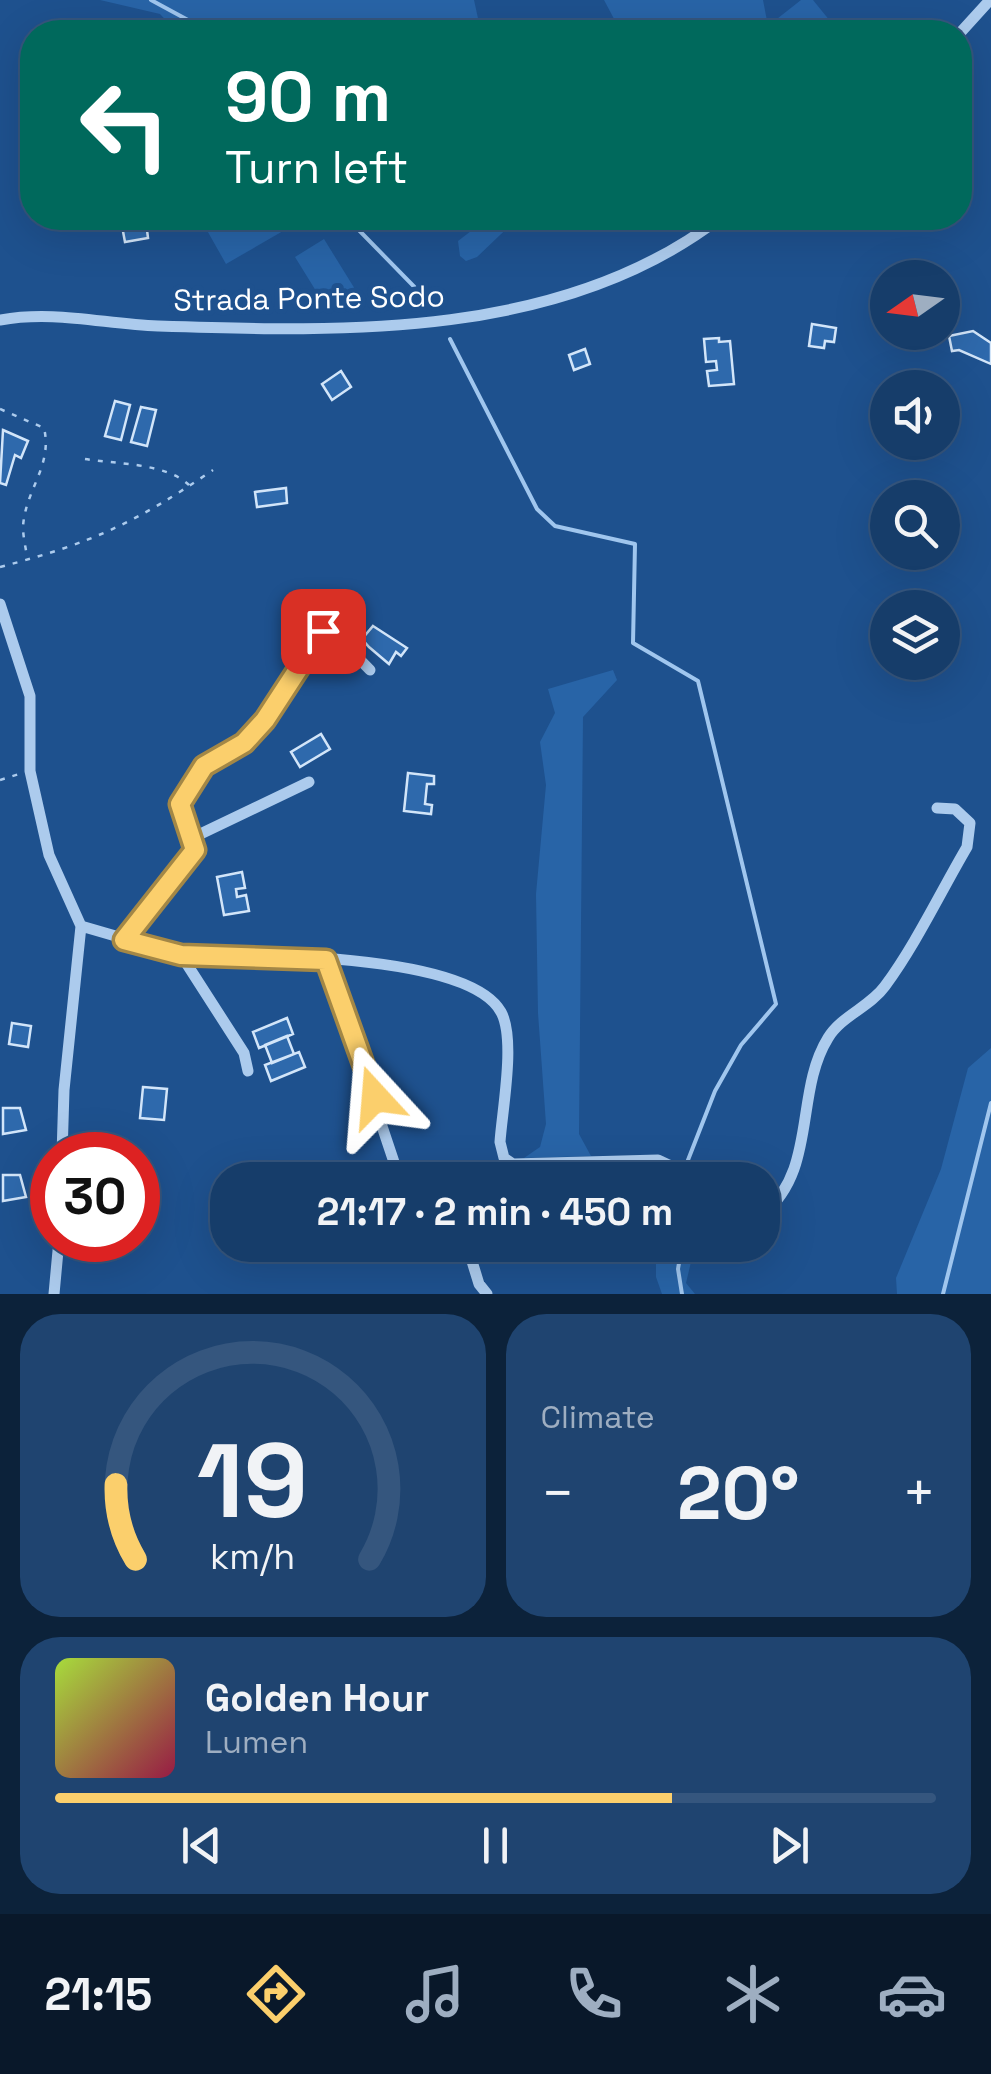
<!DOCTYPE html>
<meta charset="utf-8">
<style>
body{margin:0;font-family:"Space Grotesk",sans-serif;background:#1f4470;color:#f1f3f6;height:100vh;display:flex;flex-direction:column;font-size:38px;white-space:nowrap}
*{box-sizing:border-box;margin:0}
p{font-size:32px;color:#9eaec1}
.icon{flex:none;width:55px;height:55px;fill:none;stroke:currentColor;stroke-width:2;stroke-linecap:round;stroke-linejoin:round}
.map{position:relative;height:1294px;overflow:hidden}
.panel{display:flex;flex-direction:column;gap:20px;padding:20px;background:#0c223a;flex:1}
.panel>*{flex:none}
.guide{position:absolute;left:20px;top:20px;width:952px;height:210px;border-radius:40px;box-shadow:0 10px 40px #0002,0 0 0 2px #35567e;background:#00695c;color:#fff;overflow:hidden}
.needle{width:65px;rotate:256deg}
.fabs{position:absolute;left:870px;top:260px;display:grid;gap:20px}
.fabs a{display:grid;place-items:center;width:90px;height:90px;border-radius:50%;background:#163d6a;box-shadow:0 10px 40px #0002,0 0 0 2px #35567e;font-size:50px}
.speed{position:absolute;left:30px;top:1132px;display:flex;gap:20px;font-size:50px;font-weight:700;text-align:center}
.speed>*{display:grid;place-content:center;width:130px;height:130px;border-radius:50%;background:#163d6a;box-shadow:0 10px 40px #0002,0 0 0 2px #35567e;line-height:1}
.speed .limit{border:15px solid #d22;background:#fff;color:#111}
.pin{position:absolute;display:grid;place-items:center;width:85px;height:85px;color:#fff;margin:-42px;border-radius:20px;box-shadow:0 5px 15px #0006}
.me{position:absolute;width:110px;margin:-55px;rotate:341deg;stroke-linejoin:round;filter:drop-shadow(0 0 8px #0008)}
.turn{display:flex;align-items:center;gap:35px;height:210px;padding:0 40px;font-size:45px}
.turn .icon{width:130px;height:130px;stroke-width:2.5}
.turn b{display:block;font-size:70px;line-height:85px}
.big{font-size:75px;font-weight:800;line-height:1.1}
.panel .tile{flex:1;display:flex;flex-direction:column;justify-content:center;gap:15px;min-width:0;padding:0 35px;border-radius:40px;background:#1f4470}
.panel .dial{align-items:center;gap:0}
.dial svg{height:260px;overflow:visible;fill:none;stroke:#35567e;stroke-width:7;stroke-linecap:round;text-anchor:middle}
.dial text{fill:#f1f3f6;stroke:none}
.song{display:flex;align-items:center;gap:30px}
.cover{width:120px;height:120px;border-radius:15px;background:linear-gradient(135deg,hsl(80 70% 55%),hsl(340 70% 35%))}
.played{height:10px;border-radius:5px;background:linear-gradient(90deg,#fbcf6c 70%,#35567e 70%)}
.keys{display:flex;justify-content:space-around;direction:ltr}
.heat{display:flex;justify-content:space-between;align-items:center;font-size:55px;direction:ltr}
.panel .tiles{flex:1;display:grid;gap:20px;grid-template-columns:1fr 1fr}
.tile:last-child{grid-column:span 2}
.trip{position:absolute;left:210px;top:1162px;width:570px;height:100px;border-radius:40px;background:#163d6a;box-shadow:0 10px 40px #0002,0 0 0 2px #35567e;font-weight:800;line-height:100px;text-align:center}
.menu{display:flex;height:160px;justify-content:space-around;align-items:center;background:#09182a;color:#9eaec1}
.menu .icon{width:70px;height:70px}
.menu .selected{color:#fbcf6c}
.menu b{font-size:45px;color:#f1f3f6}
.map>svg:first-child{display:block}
.green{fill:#2864a7}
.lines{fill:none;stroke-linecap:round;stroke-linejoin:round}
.stream{stroke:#a0c6ee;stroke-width:4}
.building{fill:#2e69ac;stroke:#d2e5f9;stroke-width:2.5}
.path{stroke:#accbed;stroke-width:2.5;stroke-dasharray:5 8;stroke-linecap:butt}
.minor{stroke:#accbed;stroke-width:11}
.route-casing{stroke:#a38746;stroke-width:25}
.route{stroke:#fbcf6c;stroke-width:18}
.labels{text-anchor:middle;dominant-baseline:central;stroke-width:10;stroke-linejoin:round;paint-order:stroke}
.street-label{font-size:30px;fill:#fff;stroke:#1e518e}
</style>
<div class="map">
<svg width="991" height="1294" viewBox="0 0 991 1294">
<rect width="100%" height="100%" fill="#1e518e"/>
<path class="green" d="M100 0H474L481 32 434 29 408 32H177L160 14Z
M604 0H763L768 26 801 0H813L839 32H621Z
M200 218H276L283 231 226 264Z
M488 218H518L477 257 466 261 460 256 458 241Z
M324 239 358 294 329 312 295 257Z
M613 670 617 680 583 717 579 1134 591 1156 524 1158 540 1147 546 1124 538 1013 536 894 546 785 540 742 555 713 548 689Z
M991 1048V1294H897L896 1278 941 1169 968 1068Z
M656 1245H695L686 1283 695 1294H662L656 1277Z"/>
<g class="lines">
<path class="stream" d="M151 0 199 26 201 32
M347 218 434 307
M450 339 537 509 555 526 635 544 633 643 698 681 776 1004 741 1045 715 1091 688 1160
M674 1180 677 1176
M682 1245 678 1269 682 1294
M943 1294 991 1103"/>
</g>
<path class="building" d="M146 222 148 238 125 242 122 226Z
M812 324 836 328 834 342 825 341 824 348 809 346Z
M973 331 991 343V364L959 350 952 351 949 336Z
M719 338V342L730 341 734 384 709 386 707 371 717 370 716 361 706 362 704 339Z
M585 349 590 364 574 370 569 355Z
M341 371 351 387 332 400 322 384Z
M115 401 130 405 121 440 105 436Z
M141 407 156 410 147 446 131 442Z
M3 430 28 441 21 458 15 455 6 485 0 483Z
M286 488 287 503 257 507 255 492Z
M373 626 407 648 401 656 396 652 389 664 369 647 362 639Z
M321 734 330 749 300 767 291 752Z
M408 773 434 776V784H427L425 804 432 805 431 814 404 811Z
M242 872 245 888 236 889 237 897 246 895 249 911 224 915 217 877Z
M287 1018 293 1034 259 1048 253 1032Z
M12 1023 31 1026 28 1047 9 1044Z
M287 1036 294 1054 272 1063 265 1045Z
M299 1052 305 1067 271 1081 265 1065Z
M143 1087 167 1089 164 1120 140 1118Z
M3 1108H20L26 1130 3 1134Z
M3 1175H20L26 1197 3 1201Z"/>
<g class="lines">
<path class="path" d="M0 409 44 428C53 466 25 490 23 527 23 537 26 548 27 558
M85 459C116 464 166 463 189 485
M0 567C92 543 135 523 213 470
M0 780 19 774"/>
<path class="minor" d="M960 33 990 0
M0 320C54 310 104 324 158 326 346 332 562 339 720 218
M0 604 30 696V771L49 855 81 926 64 1090 62 1155
M192 838 309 782
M81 926 181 955 244 1053 248 1071
M124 940 195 850 180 805 204 766 244 743 265 720 323 631 330 629 370 670
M181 955C244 954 468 952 501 1012 516 1039 502 1111 500 1142L504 1158 513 1164 658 1160 701 1180
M326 959 400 1180
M762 1215C818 1170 794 1093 828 1038 841 1016 870 1007 885 986 916 944 940 893 967 847L970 823 955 809 937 808
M467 1245 479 1284 487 1294
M54 1294 59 1240"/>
</g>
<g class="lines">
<defs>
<path id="route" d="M323 631 265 720 244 743 204 766 180 804 195 850 124 940 181 955 326 960 375 1097"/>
</defs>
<use href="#route" class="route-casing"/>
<use href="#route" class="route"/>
</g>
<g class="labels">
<g class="street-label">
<text transform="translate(309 298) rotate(-1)">Strada Ponte Sodo</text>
</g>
</g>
</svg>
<div class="fabs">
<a><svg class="needle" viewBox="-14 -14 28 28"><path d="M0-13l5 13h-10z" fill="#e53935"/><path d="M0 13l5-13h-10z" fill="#9eaec1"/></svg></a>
<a><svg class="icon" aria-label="sound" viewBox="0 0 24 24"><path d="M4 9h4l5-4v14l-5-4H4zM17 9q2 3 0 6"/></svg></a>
<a><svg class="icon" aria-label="search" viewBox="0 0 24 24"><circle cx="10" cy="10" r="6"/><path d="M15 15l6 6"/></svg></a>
<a><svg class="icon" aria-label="layers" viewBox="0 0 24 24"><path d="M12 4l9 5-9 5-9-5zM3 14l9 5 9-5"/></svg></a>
</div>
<div class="speed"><div class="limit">30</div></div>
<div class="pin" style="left:323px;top:631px;background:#d93025"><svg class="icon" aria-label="arrive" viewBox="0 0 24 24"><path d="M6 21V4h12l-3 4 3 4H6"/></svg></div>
<svg class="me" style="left:375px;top:1097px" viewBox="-20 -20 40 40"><path d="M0-17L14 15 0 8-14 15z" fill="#fbcf6c" stroke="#fff" stroke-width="4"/></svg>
<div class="trip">21:17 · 2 min · 450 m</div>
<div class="guide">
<div class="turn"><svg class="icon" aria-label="left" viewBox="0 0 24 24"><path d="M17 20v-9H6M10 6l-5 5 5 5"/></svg><div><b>90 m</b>Turn left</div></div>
</div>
</div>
<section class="panel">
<div class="tiles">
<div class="tile dial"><svg viewBox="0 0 100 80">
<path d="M14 69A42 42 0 1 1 86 69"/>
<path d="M14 69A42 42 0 0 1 8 46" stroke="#fbcf6c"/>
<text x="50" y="56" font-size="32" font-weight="700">19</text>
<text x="50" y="72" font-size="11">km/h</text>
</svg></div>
<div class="tile"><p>Climate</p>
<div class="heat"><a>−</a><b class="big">20°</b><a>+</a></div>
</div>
<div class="tile">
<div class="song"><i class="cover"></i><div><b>Golden Hour</b><p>Lumen</p></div></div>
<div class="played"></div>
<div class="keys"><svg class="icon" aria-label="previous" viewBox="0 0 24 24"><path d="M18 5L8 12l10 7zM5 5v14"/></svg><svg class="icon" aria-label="pause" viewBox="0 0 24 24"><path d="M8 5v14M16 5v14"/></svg><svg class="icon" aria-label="next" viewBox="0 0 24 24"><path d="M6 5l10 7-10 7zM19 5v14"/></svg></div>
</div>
</div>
</section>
<nav class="menu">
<b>21:15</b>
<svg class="icon selected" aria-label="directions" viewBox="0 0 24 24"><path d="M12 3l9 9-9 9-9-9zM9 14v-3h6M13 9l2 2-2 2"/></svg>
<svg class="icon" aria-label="music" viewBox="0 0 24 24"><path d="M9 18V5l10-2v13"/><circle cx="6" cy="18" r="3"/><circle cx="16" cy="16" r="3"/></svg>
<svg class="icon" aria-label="phone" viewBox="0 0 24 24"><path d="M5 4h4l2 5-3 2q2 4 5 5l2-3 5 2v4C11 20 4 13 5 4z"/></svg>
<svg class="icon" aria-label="climate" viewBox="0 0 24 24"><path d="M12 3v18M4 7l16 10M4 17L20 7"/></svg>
<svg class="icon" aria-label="car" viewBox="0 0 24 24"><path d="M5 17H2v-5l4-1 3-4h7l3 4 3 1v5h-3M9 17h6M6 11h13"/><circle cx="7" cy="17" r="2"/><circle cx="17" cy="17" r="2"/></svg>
</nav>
